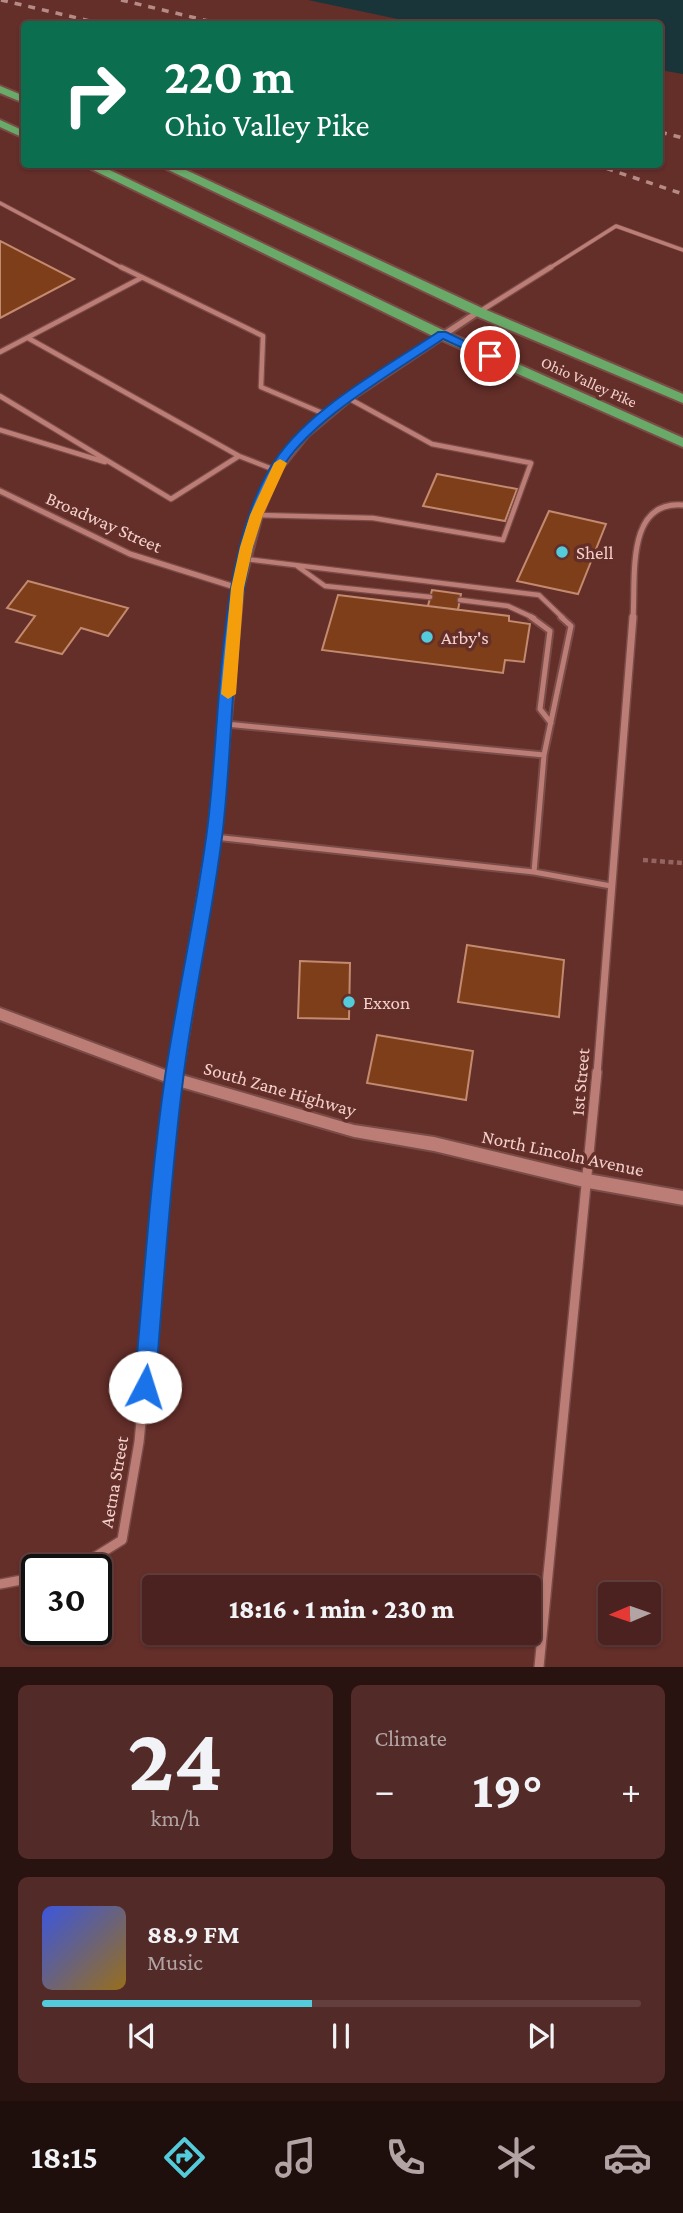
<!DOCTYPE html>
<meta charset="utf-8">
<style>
body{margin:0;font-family:"Crimson Pro",serif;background:#522a28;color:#f1f3f6;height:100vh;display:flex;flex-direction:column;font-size:26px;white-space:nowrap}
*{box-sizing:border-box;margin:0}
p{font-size:23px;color:#b2a4a4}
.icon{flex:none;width:38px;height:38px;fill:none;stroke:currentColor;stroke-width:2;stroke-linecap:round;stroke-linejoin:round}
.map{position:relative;height:1667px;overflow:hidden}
.panel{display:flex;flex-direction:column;gap:18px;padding:18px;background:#291311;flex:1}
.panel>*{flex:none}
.guide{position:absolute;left:21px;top:21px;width:642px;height:147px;border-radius:7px;box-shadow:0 2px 5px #0004,0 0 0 2px #623f3d;background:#0b6e4f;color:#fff;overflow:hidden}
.needle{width:46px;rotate:268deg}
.controls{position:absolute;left:598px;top:1582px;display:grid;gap:14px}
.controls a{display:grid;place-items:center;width:63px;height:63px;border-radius:7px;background:#4b221f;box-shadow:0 2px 5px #0004,0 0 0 2px #623f3d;font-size:35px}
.speed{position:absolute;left:21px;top:1554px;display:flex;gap:14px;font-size:35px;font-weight:700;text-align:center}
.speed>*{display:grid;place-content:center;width:91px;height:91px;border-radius:50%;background:#4b221f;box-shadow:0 2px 5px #0004,0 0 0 2px #623f3d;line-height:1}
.speed .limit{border:4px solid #111;border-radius:10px;background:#fff;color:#111}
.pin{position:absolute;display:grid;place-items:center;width:60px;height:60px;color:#fff;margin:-30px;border:4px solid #fff;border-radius:50%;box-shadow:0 2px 7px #0007}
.me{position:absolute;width:77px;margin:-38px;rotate:5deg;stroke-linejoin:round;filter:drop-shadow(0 0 5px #0008)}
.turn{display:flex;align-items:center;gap:24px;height:147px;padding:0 28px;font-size:32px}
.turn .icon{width:91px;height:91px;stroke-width:2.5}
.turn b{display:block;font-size:49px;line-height:60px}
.big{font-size:52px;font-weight:800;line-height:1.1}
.panel .tile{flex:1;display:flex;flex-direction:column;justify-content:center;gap:10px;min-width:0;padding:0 24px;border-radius:10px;background:#522a28}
.panel .dial{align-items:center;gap:0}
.dial b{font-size:91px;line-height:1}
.song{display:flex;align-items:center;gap:21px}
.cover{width:84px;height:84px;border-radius:10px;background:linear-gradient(135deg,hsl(230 70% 55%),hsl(40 70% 35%))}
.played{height:7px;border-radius:4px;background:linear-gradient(90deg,#53cbdb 45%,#623f3d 45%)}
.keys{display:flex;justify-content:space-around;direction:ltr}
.heat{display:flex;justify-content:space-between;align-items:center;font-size:38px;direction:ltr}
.panel .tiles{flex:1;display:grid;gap:18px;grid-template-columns:1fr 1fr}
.tile:last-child{grid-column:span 2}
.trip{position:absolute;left:142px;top:1575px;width:399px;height:70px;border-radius:7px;background:#4b221f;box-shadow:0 2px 5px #0004,0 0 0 2px #623f3d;font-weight:800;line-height:70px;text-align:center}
.tab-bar{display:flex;height:112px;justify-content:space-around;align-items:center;background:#1e0e0c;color:#b2a4a4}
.tab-bar .icon{width:49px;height:49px}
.tab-bar .on{color:#53cbdb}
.tab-bar b{font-size:32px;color:#f1f3f6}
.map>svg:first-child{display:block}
.water{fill:#1a3539}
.building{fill:#7e3e1a;stroke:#c28a6f;stroke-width:2}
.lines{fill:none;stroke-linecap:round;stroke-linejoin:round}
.service-far2-casing{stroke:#7a4c48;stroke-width:5}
.service-far1-casing{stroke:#7a4c48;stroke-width:7}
.service-casing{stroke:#7a4c48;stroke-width:9}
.minor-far2-casing{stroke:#7a4c48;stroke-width:8}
.minor-far1-casing{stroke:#7a4c48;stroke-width:10}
.minor-casing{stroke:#7a4c48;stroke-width:12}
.tertiary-casing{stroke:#7a4c48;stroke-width:4}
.trunk-casing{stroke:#7a4c48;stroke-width:4}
.path{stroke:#946560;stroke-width:4.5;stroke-dasharray:5 3.5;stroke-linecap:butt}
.service-far2{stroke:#bb7d75;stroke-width:3.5}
.service-far1{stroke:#bb7d75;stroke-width:4.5}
.service{stroke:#bb7d75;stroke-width:5}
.minor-far2{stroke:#bb7d75;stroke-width:5}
.minor-far1{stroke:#bb7d75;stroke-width:7}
.minor{stroke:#bb7d75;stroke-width:9}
.tertiary{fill:#bb7d75;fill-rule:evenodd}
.trunk{fill:#6aaa69;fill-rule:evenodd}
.rail{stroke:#b68b86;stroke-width:3.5;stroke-dasharray:7 7;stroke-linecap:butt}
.route{fill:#1a73e8;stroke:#114b97;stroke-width:2}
.slow{fill:#f59e0b}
.poi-dot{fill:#53cbdb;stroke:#642e29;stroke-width:2.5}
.labels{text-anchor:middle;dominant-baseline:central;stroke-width:7;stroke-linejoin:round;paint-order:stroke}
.far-street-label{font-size:16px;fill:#f2d0cb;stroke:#642e29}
.street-label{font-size:19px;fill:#f2d0cb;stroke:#642e29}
.poi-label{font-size:19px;fill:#f2d0cb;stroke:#642e29;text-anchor:start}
</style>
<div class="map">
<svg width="683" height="1667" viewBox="0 0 683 1667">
<rect width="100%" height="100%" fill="#642e29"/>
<path class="water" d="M308 0H683V74L660 70V24H421Z"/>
<path class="building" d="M0 241 74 279 0 318Z
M437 474 517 489 505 521 423 506Z
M549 511 606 524 578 594 517 581Z
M28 581 128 608 108 636 81 628 62 654 16 642 35 616 7 608Z
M432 590 461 594 458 610 428 606Z
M338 595 509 616V621L530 624 524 662 505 660 503 673 322 650Z
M467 945 564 960 559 1017 458 1002Z
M300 961 350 963 349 1019 298 1018Z
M377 1035 473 1051 466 1100 367 1083Z"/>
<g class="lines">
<defs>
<path id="service-far2" d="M0 203 124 269
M548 269 616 226 683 250"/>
<path id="service-far1" d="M121 267 263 336 261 387 327 415
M479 312 551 267
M28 338 239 456 275 470
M0 352 141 278
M0 396 171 499 239 456
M0 430 105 462
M257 515 373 518 503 540 531 463 432 444 348 398
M245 559 539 595 563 618
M297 566 325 586 430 597
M460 600 508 606 534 618"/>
<path id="service" d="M531 617 550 631 540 709 551 723
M544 755 571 626 561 617
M214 837 534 872 544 755 226 724
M534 872 611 886"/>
<path id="minor-far2" d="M0 491 130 554 238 588
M633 618C636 578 625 500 683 505"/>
<path id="minor-far1" d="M597 1074 633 617"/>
<path id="minor" d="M74 1570 122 1540 139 1442 174 1079
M0 1584 37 1577
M539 1667 597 1072"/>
<path id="tertiary" d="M476 310 483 312 351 400 308 436 280 471 262 515 243 588 220 837 182 1075 354 1125 434 1137 588 1174 683 1191V1205L588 1188 434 1151 354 1137 174 1085 0 1020V1008L168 1071 208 837 233 588 252 515 270 470 302 432 345 396Z"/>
<path id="trunk" d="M0 86 24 96V103L0 93Z
M0 120 24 131V138L0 127Z
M81 164H97L447 332 683 438V447L437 338Z
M156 164H173L484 309 683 394V403L474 315Z"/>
</defs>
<use href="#service-far2" class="service-far2-casing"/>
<use href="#service-far1" class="service-far1-casing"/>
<use href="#service" class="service-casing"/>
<use href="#minor-far2" class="minor-far2-casing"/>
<use href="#minor-far1" class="minor-far1-casing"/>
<use href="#minor" class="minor-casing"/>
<use href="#tertiary" class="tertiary-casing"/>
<use href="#trunk" class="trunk-casing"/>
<path class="path" d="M643 860 683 863"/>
<use href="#service-far2" class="service-far2"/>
<use href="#service-far1" class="service-far1"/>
<use href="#service" class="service"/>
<use href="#minor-far2" class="minor-far2"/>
<use href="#minor-far1" class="minor-far1"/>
<use href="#minor" class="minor"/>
<use href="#tertiary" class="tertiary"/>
<use href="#trunk" class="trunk"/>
<path class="rail" d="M1 0 103 24
M121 0 221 24
M660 132 683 138
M593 164 683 194"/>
</g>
<path class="route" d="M438 332H446L496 356 486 359 443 339C395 372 307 421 280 472 226 574 237 724 222 837 212 918 193 998 183 1080 170 1182 164 1285 155 1387L152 1395 145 1398 137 1395 134 1387C144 1284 150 1179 165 1077 177 997 195 918 206 838 222 728 214 566 269 470 301 412 385 368 438 332Z"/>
<path class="slow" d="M280 459 287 463 263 515 253 547 244 588 236 694 228 699 221 694 231 588 240 547 250 515 274 463Z"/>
<g class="poi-dot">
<circle cx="562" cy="552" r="7"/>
<circle cx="427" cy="637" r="7"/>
<circle cx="349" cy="1002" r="7"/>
</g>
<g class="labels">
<g class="far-street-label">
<text transform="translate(589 382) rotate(24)">Ohio Valley Pike</text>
</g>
<g class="street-label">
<text transform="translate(104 522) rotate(24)">Broadway Street</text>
<text transform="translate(580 1082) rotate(-85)">1st Street</text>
<text transform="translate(280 1089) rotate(16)">South Zane Highway</text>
<text transform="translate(563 1153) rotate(12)">North Lincoln Avenue</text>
<text transform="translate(114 1482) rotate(-80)">Aetna Street</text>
</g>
<g class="poi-label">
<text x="576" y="552">Shell</text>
<text x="441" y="637">Arby's</text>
<text x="363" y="1002">Exxon</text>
</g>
</g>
</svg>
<div class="controls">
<a><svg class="needle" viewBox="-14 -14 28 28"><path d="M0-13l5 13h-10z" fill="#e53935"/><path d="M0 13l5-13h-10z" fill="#b2a4a4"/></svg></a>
</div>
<div class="speed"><div class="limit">30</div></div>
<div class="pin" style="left:490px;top:356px;background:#d93025"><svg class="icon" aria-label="arrive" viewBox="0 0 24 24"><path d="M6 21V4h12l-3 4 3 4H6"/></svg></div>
<svg class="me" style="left:145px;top:1387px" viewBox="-20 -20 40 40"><circle r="19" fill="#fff"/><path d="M0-13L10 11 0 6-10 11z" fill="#1a73e8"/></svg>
<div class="trip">18:16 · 1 min · 230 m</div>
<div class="guide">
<div class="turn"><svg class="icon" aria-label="right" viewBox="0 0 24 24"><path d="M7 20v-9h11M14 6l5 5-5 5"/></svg><div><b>220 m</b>Ohio Valley Pike</div></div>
</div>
</div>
<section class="panel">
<div class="tiles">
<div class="tile dial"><b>24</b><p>km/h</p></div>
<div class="tile"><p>Climate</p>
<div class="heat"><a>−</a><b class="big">19°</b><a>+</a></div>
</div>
<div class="tile">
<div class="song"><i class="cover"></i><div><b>88.9 FM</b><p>Music</p></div></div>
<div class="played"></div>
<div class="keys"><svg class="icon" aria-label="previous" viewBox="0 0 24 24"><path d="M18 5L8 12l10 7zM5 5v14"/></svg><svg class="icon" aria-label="pause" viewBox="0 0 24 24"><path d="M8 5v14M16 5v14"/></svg><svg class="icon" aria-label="next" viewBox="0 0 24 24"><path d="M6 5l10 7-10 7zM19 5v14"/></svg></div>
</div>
</div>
</section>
<nav class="tab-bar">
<b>18:15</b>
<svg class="icon on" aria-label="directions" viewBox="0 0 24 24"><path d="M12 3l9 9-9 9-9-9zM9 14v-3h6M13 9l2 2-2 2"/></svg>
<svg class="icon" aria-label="music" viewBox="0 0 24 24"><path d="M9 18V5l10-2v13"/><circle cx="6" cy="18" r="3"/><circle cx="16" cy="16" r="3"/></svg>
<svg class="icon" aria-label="phone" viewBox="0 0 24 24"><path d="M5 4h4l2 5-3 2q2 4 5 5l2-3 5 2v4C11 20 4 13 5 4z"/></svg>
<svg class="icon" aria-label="climate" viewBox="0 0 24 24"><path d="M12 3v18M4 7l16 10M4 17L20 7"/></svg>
<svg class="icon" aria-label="car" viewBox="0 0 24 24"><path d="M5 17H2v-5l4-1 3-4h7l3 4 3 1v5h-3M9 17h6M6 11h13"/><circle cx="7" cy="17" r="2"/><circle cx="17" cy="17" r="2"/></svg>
</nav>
